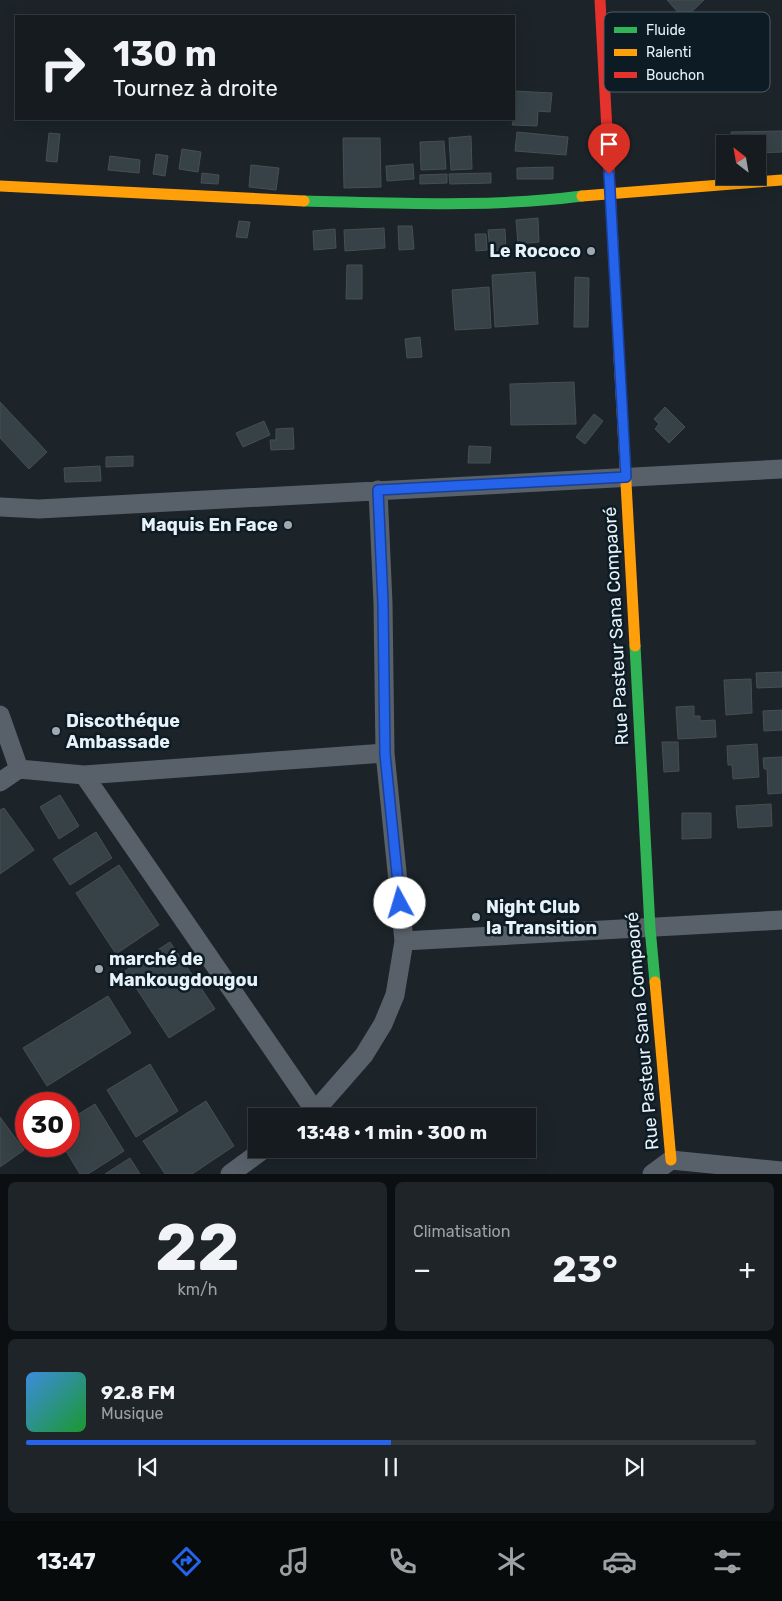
<!DOCTYPE html>
<html lang="fr">
<meta charset="utf-8">
<style>
body{margin:0;font-family:Rubik,sans-serif;background:#1e2428;color:#f1f3f6;height:100vh;display:flex;flex-direction:column;font-size:19px;white-space:nowrap}
*{box-sizing:border-box;margin:0}
p{font-size:16px;color:#9da1a4}
.icon{flex:none;width:28px;height:28px;fill:none;stroke:currentColor;stroke-width:2;stroke-linecap:round;stroke-linejoin:round}
.map{position:relative;height:1174px;overflow:hidden}
.drawer{display:flex;flex-direction:column;gap:8px;padding:8px;background:#0c0f11;flex:1}
.drawer>*{flex:none}
.top-card{position:absolute;left:15px;top:15px;width:500px;height:105px;border-radius:0px;box-shadow:0 5px 20px #0002,0 0 0 1px #34393d;background:#151b1f;color:#f1f3f6;overflow:hidden}
.needle{width:32px;rotate:329deg}
.buttons{position:absolute;left:716px;top:135px;display:grid;gap:10px}
.buttons a{display:grid;place-items:center;width:50px;height:50px;border-radius:0px;background:#151b1f;box-shadow:0 5px 20px #0002,0 0 0 1px #34393d;font-size:25px}
.speed{position:absolute;left:15px;top:1092px;display:flex;gap:10px;font-size:25px;font-weight:700;text-align:center}
.speed>*{display:grid;place-content:center;width:65px;height:65px;border-radius:50%;background:#151b1f;box-shadow:0 5px 20px #0002,0 0 0 1px #34393d;line-height:1}
.speed .limit{border:8px solid #d22;background:#fff;color:#111}
.pin{position:absolute;display:grid;place-items:center;width:42px;height:42px;color:#fff;margin:-51px -21px;border-radius:50% 50% 50% 0;rotate:-45deg;box-shadow:0 0 5px #0007}
.pin .icon{rotate:45deg}
.me{position:absolute;width:55px;margin:-28px;rotate:354deg;stroke-linejoin:round;filter:drop-shadow(0 0 4px #0008)}
.turn{display:flex;align-items:center;gap:18px;height:105px;padding:0 15px;font-size:22px}
.turn .icon{width:65px;height:65px;stroke-width:2.5}
.turn b{display:block;font-size:35px;line-height:42px}
.big{font-size:38px;font-weight:700;line-height:1.1}
.drawer .widget{flex:1;display:flex;flex-direction:column;justify-content:center;gap:8px;min-width:0;padding:0 18px;border-radius:8px;background:#1e2428}
.drawer .dial{align-items:center;gap:0}
.dial b{font-size:65px;line-height:1}
.song{display:flex;align-items:center;gap:15px}
.cover{width:60px;height:60px;border-radius:8px;background:linear-gradient(135deg,hsl(210 70% 55%),hsl(130 70% 35%))}
.played{height:5px;border-radius:2px;background:linear-gradient(90deg,#2563eb 50%,#34393d 50%)}
.keys{display:flex;justify-content:space-around;direction:ltr}
.heat{display:flex;justify-content:space-between;align-items:center;font-size:28px;direction:ltr}
.drawer .tiles{flex:1;display:grid;gap:8px;grid-template-columns:1fr 1fr}
.widget:last-child{grid-column:span 2}
.trip{position:absolute;left:248px;top:1108px;width:288px;height:50px;border-radius:0px;background:#151b1f;box-shadow:0 5px 20px #0002,0 0 0 1px #34393d;font-weight:700;line-height:50px;text-align:center}
.dock{display:flex;height:80px;justify-content:space-around;align-items:center;background:#080b0c;color:#9da1a4}
.dock .icon{width:35px;height:35px}
.dock .selected{color:#2563eb}
.dock b{font-size:22px;color:#f1f3f6}
.map>svg:first-child{display:block}
.building{fill:#364247;stroke:#474f53}
.lines{fill:none;stroke-linecap:round;stroke-linejoin:round}
.street{stroke:#586069;stroke-width:19}
.fast{stroke:#30b455;stroke-width:11}
.slow{stroke:#ff9f0a;stroke-width:11}
.jam{stroke:#e5322d;stroke-width:11}
.route-casing{stroke:#184099;stroke-width:12}
.route{stroke:#2563eb;stroke-width:9}
.poi-dot{fill:#a0a9b0;stroke:#0d1b25;stroke-width:2}
.labels{text-anchor:middle;dominant-baseline:central;stroke-width:5;stroke-linejoin:round;paint-order:stroke}
.poi-label{font-size:18px;font-weight:bold;fill:#e7f1f8;stroke:#0d1b25;text-anchor:start}
.street-label{font-size:18px;fill:#e7f1f8;stroke:#0d1b25}
.key{fill:#0d1b25;stroke:#4e5b64;stroke-width:1}
.key-label{font-size:14px;fill:#e7f1f8}
</style>
<div class="map">
<svg width="782" height="1174" viewBox="0 0 782 1174">
<rect width="100%" height="100%" fill="#1c2429"/>
<path class="building" d="M667 0H704L684 19Z
M514 91 552 93 550 112 538 111 537 126 512 125 514 119Z
M782 131V152L758 153V144H731V132Z
M517 132 568 137 566 155 515 151Z
M49 133 60 134 57 162 46 161Z
M471 136 472 169 451 170 449 138Z
M343 138H380L381 187 344 188Z
M444 141 446 169 421 170 420 142Z
M182 149 201 152 198 172 179 169Z
M156 154 168 156 165 176 153 174Z
M110 156 140 160 139 173 108 170Z
M413 164 414 179 387 181 386 166Z
M251 165 279 168 276 190 249 187Z
M553 167V179H517V168Z
M202 173 219 175 218 184 201 183Z
M491 173V183L450 184 449 174Z
M447 174V183L420 184V175Z
M538 218 539 242 518 244 516 220Z
M239 221 250 222 247 238 236 237Z
M398 226H412L414 249 399 250Z
M384 228 385 248 345 251 344 230Z
M335 229 336 248 314 250 313 231Z
M505 229 506 250 490 251 488 230Z
M475 234H486L487 250 476 251Z
M347 265H362V299H346Z
M535 272 538 324 495 327 492 275Z
M575 277 589 278 588 327H574Z
M489 287 491 328 455 330 452 290Z
M420 337 422 357 407 358 405 339Z
M574 382 576 424 511 425 510 384Z
M0 402 47 452 29 469 0 438Z
M665 407 685 427 669 443 655 429 659 424 654 419Z
M594 414 603 421 585 444 576 437Z
M264 421 270 435 243 447 236 433Z
M293 428 294 449 271 450 270 440H276V429Z
M469 446 491 447 490 463H468Z
M133 456V466L106 467V457Z
M100 466 101 481 65 482 64 468Z
M782 672V687L757 688 756 673Z
M751 679 752 713 726 715 724 680Z
M694 706V716H700V721L715 720 716 737 678 739 676 707Z
M782 710V730L764 731 763 711Z
M662 742H678L679 771 664 772Z
M757 744 759 777 733 779 732 765H728L727 746Z
M782 757V793L768 794 767 769H764L763 758Z
M60 795 79 826 59 839 40 807Z
M771 804 772 826 738 828 736 806Z
M4 808 34 850 0 874V810Z
M682 813H711V838L682 839Z
M96 832 112 858 70 885 53 859Z
M119 865 159 925 116 954 76 893Z
M170 942 215 1009 169 1038 125 971Z
M108 996 131 1033 47 1086 23 1048Z
M150 1064 178 1111 136 1137 107 1090Z
M206 1101 234 1146 192 1174H165L143 1141Z
M95 1104 124 1151 88 1174H80L63 1146H69V1120Z
M0 1117 24 1150 0 1167Z
M130 1158 140 1174H105Z"/>
<g class="lines">
<path class="street" d="M0 507 39 509 782 469
M0 715 19 769
M84 775 315 1111
M0 782 19 769 84 775 385 753
M404 941 782 920
M308 1116 315 1111 364 1055 383 1024 395 995 404 941 385 753 383 603 378 490
M230 1174 264 1149
M652 1174 671 1160 782 1171"/>
<path class="fast" d="M304 201C397 203 490 208 582 196
M635 646 650 928 655 982"/>
<path class="slow" d="M0 186 304 201
M582 196 782 180
M619 356 635 646
M655 982 671 1160"/>
<path class="jam" d="M600 0 619 356"/>
</g>
<g class="lines">
<defs>
<path id="route" d="M400 903 385 754 383 603 378 490 626 477 609 174"/>
</defs>
<use href="#route" class="route-casing"/>
<use href="#route" class="route"/>
</g>
<g class="poi-dot">
<circle cx="591" cy="251" r="5"/>
<circle cx="288" cy="525" r="5"/>
<circle cx="56" cy="731" r="5"/>
<circle cx="476" cy="917" r="5"/>
<circle cx="99" cy="969" r="5"/>
</g>
<g class="labels">
<g class="poi-label">
<text x="581" y="251" text-anchor="end">Le Rococo</text>
<text x="278" y="525" text-anchor="end">Maquis En Face</text>
<text x="66" y="721">Discothéque<tspan x="66" dy="21">Ambassade</tspan></text>
<text x="486" y="907">Night Club<tspan x="486" dy="21">la Transition</tspan></text>
<text x="109" y="959">marché de<tspan x="109" dy="21">Mankougdougou</tspan></text>
</g>
<g class="street-label">
<text transform="translate(616 626) rotate(-93)">Rue Pasteur Sana Compaoré</text>
<text transform="translate(642 1031) rotate(-95)">Rue Pasteur Sana Compaoré</text>
</g>
</g>
<rect x="604" y="12" width="166" height="80" rx="8" class="key"/>
<rect x="614" y="27" width="23" height="6" fill="#30b455"/>
<rect x="614" y="49" width="23" height="7" fill="#ff9f0a"/>
<rect x="614" y="72" width="23" height="6" fill="#e5322d"/>
<g class="key-label">
<text x="646" y="35">Fluide</text>
<text x="646" y="57">Ralenti</text>
<text x="646" y="80">Bouchon</text>
</g>
</svg>
<div class="buttons">
<a><svg class="needle" viewBox="-14 -14 28 28"><path d="M0-13l5 13h-10z" fill="#e53935"/><path d="M0 13l5-13h-10z" fill="#9da1a4"/></svg></a>
</div>
<div class="speed"><div class="limit">30</div></div>
<div class="pin" style="left:609px;top:174px;background:#d93025"><svg class="icon" aria-label="arrive" viewBox="0 0 24 24"><path d="M6 21V4h12l-3 4 3 4H6"/></svg></div>
<svg class="me" style="left:400px;top:903px" viewBox="-20 -20 40 40"><circle r="19" fill="#fff"/><path d="M0-13L10 11 0 6-10 11z" fill="#2563eb"/></svg>
<div class="trip">13:48 · 1 min · 300 m</div>
<div class="top-card">
<div class="turn"><svg class="icon" aria-label="right" viewBox="0 0 24 24"><path d="M7 20v-9h11M14 6l5 5-5 5"/></svg><div><b>130 m</b>Tournez à droite</div></div>
</div>
</div>
<section class="drawer">
<div class="tiles">
<div class="widget dial"><b>22</b><p>km/h</p></div>
<div class="widget"><p>Climatisation</p>
<div class="heat"><a>−</a><b class="big">23°</b><a>+</a></div>
</div>
<div class="widget">
<div class="song"><i class="cover"></i><div><b>92.8 FM</b><p>Musique</p></div></div>
<div class="played"></div>
<div class="keys"><svg class="icon" aria-label="previous" viewBox="0 0 24 24"><path d="M18 5L8 12l10 7zM5 5v14"/></svg><svg class="icon" aria-label="pause" viewBox="0 0 24 24"><path d="M8 5v14M16 5v14"/></svg><svg class="icon" aria-label="next" viewBox="0 0 24 24"><path d="M6 5l10 7-10 7zM19 5v14"/></svg></div>
</div>
</div>
</section>
<nav class="dock">
<b>13:47</b>
<svg class="icon selected" aria-label="directions" viewBox="0 0 24 24"><path d="M12 3l9 9-9 9-9-9zM9 14v-3h6M13 9l2 2-2 2"/></svg>
<svg class="icon" aria-label="music" viewBox="0 0 24 24"><path d="M9 18V5l10-2v13"/><circle cx="6" cy="18" r="3"/><circle cx="16" cy="16" r="3"/></svg>
<svg class="icon" aria-label="phone" viewBox="0 0 24 24"><path d="M5 4h4l2 5-3 2q2 4 5 5l2-3 5 2v4C11 20 4 13 5 4z"/></svg>
<svg class="icon" aria-label="climate" viewBox="0 0 24 24"><path d="M12 3v18M4 7l16 10M4 17L20 7"/></svg>
<svg class="icon" aria-label="car" viewBox="0 0 24 24"><path d="M5 17H2v-5l4-1 3-4h7l3 4 3 1v5h-3M9 17h6M6 11h13"/><circle cx="7" cy="17" r="2"/><circle cx="17" cy="17" r="2"/></svg>
<svg class="icon" aria-label="filters" viewBox="0 0 24 24"><path d="M4 7h16M4 17h16"/><circle cx="9" cy="7" r="2"/><circle cx="15" cy="17" r="2"/></svg>
</nav>
